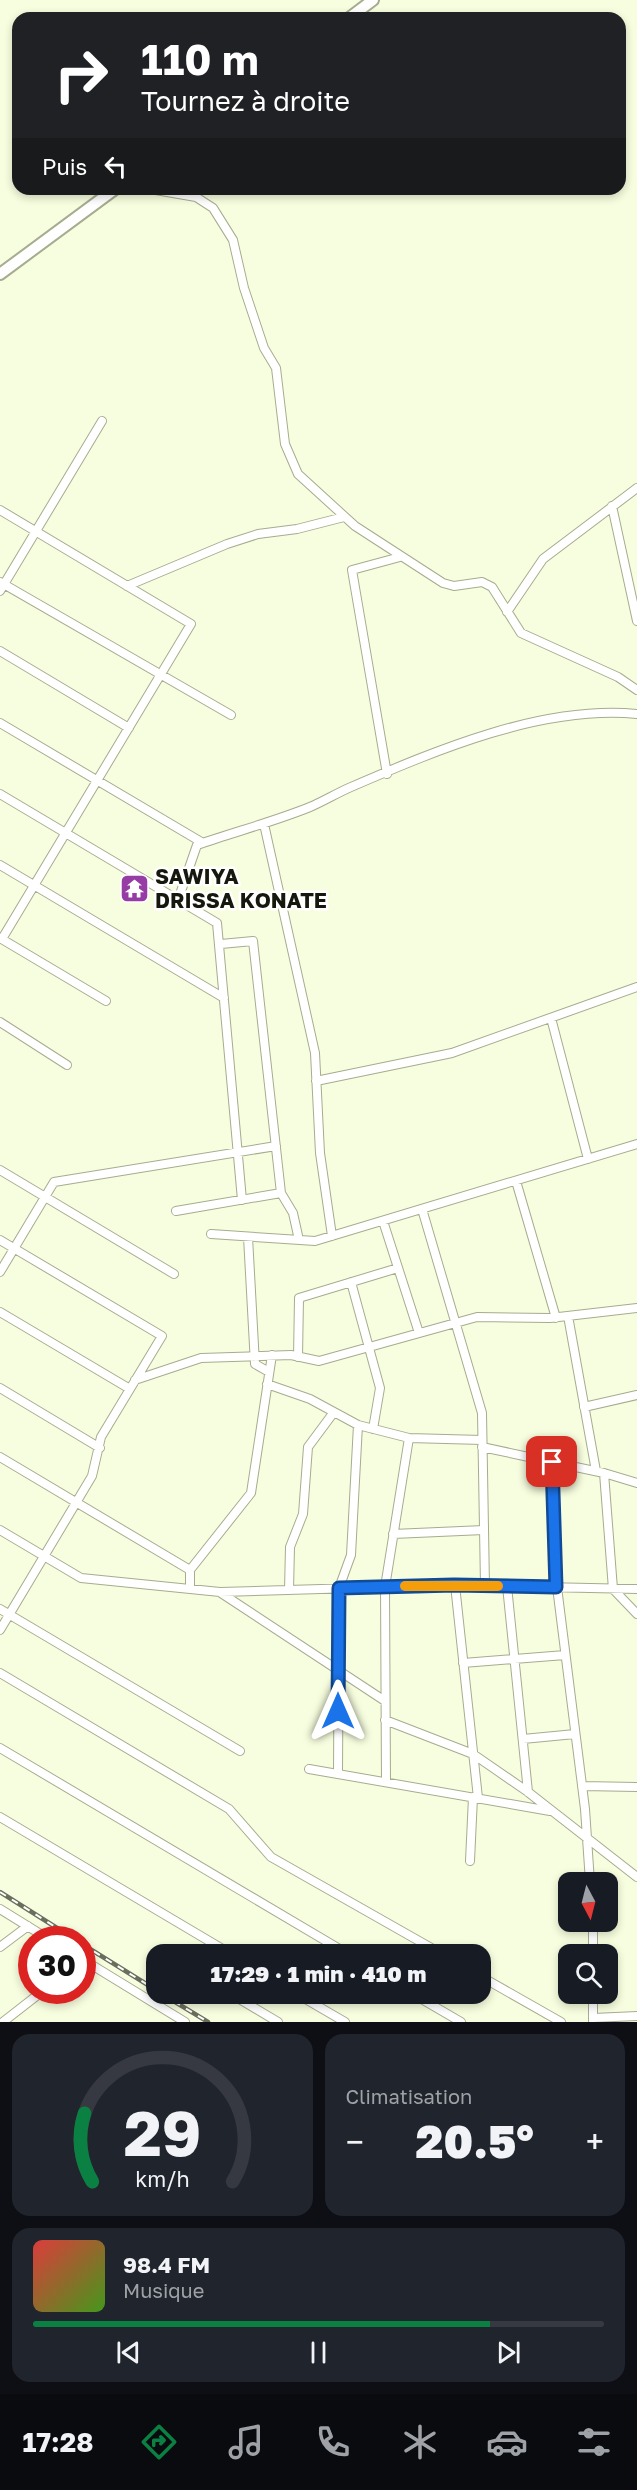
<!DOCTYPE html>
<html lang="fr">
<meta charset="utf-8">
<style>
body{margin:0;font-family:"Golos Text",sans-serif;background:#20242c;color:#f1f3f6;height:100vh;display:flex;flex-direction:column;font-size:22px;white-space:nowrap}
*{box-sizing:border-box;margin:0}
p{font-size:20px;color:#9ea1a6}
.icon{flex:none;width:33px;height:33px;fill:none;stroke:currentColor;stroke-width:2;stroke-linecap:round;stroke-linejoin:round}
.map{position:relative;height:2022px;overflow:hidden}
.panel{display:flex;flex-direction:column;gap:12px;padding:12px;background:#0d0f14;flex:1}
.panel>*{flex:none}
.top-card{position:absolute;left:12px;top:12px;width:614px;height:183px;border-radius:18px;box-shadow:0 3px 9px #0003;background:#202124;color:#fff;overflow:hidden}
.needle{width:39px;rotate:173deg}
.buttons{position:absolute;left:558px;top:1872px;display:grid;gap:12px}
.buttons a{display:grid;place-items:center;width:60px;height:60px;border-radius:12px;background:#171b24;box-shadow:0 3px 9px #0003;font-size:30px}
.speed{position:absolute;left:18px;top:1926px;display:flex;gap:12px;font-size:30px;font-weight:700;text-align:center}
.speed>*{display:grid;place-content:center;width:78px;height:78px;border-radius:50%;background:#171b24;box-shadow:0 3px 9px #0003;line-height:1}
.speed .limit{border:9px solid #d22;background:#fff;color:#111}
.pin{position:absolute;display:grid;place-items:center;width:51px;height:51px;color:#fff;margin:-26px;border-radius:12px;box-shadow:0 3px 9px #0006}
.me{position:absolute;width:66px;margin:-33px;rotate:0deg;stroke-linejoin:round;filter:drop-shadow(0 0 4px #0008)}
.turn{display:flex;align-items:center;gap:21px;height:126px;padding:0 30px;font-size:27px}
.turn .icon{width:78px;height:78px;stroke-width:2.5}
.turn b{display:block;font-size:42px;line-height:51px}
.then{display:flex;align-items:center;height:57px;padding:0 30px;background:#0003;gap:12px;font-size:22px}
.big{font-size:45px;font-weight:800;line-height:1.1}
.panel .card{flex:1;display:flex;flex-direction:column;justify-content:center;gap:9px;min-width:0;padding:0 21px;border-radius:18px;background:#20242c}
.panel .dial{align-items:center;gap:0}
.dial svg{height:156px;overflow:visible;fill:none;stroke:#363941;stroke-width:7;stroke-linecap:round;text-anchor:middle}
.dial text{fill:#f1f3f6;stroke:none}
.song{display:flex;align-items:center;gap:18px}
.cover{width:72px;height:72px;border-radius:9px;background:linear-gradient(135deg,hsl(0 70% 55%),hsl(100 70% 35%))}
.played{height:6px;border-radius:3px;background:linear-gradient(90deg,#0b8043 80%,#363941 80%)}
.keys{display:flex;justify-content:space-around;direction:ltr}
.heat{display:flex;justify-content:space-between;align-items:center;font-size:33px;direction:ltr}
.panel .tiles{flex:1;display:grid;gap:12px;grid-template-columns:1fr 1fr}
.card:last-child{grid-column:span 2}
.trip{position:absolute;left:146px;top:1944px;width:345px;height:60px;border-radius:18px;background:#171b24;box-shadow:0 3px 9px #0003;font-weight:800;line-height:60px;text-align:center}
.tab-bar{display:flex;height:96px;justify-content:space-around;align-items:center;background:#090b0e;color:#9ea1a6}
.tab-bar .icon{width:42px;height:42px}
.tab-bar .active{color:#0b8043}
.tab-bar b{font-size:27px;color:#f1f3f6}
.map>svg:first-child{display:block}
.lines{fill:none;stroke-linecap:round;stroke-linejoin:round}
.street-casing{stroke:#a6ac8f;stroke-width:10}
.secondary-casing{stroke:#a6ac8f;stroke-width:14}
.street{stroke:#fff;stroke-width:8}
.secondary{stroke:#fff;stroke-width:10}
.rail-casing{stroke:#6a6e5c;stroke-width:4.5}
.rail{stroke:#fff;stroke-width:2;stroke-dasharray:7;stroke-linecap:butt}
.route-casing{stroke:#114b97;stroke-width:15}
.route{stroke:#1a73e8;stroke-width:10}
.slow{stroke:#f59e0b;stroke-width:10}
.labels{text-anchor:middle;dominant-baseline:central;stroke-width:5;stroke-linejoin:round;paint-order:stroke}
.poi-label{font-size:21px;font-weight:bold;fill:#16180e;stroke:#fff;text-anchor:start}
</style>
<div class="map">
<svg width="637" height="2022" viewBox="0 0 637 2022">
<rect width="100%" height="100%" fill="#f7fedf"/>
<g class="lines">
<defs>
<path id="street" d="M150 189 196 197 213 208 233 240 244 288 264 348 276 368 285 444 298 474 355 526 443 583 454 586 482 582 492 587 521 633 618 677 637 690
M612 506 637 621
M0 510 191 624 2 939
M0 582 231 715
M127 586 227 544 258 534 297 529 344 517
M0 591 102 421
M507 612 543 559 637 488
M0 651 129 728
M0 723 203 843
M387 774 352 570 400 557
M0 794 217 923 242 1200
M264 824 315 1053 320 1153 332 1236
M0 865 224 998
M178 900 197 845C234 832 273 822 310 807 324 801 337 793 351 787 437 750 542 705 637 714
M0 938 106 1001
M221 944 253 941 281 1193 293 1213 299 1240
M551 1018 588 1159
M0 1022 67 1065
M316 1081 452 1053 637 987
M0 1170 174 1274
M516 1181 556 1318
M422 1209 482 1413 485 1586
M176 1211 281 1193
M383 1221 419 1333
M211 1234 315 1241 637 1144
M248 1237 255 1364 269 1372
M0 1240 162 1336 101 1437 92 1476 0 1630
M0 1272 54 1182 276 1146
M351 1282 380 1388 373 1429
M0 1312 130 1389
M568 1316 596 1471
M298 1357 299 1298 398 1268
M135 1380 201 1358 291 1355 319 1361 477 1317 550 1318 637 1308
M267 1384 310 1399 358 1425 409 1438 482 1440
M0 1388 100 1448
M584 1407 637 1395
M482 1447 604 1473 637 1483
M0 1457 190 1570
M552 1462 557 1587 585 1809 590 1882
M604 1473 613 1589 637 1614
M0 1530 81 1578 220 1592 455 1585 637 1589
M393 1534 484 1530
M455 1585 478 1798
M507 1586 528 1792
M190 1589V1570L251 1493 272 1355
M289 1590 290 1547 303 1514 308 1447 334 1412
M221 1593 385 1701
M0 1609 240 1751
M463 1663 565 1655
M0 1673 229 1809 271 1857 442 1954
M385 1720 473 1754 528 1792 637 1877
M523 1739 575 1734
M0 1748 348 1954
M309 1769 550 1811
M338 1774 339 1588 351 1555 358 1425
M386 1782 385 1587 409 1438
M582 1786 637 1787
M0 1817 231 1954
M470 1861 473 1797
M0 1909 50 1940
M593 1922V1954
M0 1947 28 1926
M82 1959 185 2022
M480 1976 561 2022
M231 1994 278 2022
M297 1994 345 2022
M413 1994 461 2022
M593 1994V2021
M593 2018 637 2016
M3 2022 44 1990"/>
<path id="secondary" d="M349 18 373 0
M0 274 115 189"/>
</defs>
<use href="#street" class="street-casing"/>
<use href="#secondary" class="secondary-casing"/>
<use href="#street" class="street"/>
<use href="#secondary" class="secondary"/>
<defs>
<path id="rail" d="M0 1892 76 1940
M82 1944 156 1990
M162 1994 208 2022"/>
</defs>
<use href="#rail" class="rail-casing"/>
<use href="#rail" class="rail"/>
</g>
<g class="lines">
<defs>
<path id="route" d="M338 1711 339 1588 454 1585 556 1587 552 1462"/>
</defs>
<use href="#route" class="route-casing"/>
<use href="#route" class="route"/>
<path class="slow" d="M405 1586H498"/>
</g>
<defs>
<symbol id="temple-square" viewBox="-11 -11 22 22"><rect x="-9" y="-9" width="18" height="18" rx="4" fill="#973ba5" stroke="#fff"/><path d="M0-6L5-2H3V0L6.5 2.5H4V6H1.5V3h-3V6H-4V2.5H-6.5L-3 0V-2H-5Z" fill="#fff"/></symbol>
</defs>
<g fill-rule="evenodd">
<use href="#temple-square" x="118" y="872" width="33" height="33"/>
</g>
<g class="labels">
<g class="poi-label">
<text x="155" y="876">SAWIYA<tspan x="155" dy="24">DRISSA KONATE</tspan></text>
</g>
</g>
</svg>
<div class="buttons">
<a><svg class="needle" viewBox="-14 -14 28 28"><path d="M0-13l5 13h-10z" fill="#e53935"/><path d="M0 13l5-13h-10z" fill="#9ea1a6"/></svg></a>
<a><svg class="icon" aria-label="search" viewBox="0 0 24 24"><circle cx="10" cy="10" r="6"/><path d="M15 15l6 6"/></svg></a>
</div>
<div class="speed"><div class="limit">30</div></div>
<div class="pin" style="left:552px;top:1462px;background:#d93025"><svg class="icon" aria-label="arrive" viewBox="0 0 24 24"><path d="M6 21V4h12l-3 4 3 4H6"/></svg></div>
<svg class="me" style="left:338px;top:1711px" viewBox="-20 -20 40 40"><path d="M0-17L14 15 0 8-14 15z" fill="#1a73e8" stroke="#fff" stroke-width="4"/></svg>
<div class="trip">17:29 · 1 min · 410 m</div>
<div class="top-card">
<div class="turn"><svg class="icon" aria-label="right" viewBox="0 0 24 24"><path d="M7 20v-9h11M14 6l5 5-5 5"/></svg><div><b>110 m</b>Tournez à droite</div></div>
<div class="then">Puis<svg class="icon" aria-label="left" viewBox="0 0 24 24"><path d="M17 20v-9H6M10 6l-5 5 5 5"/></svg></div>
</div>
</div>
<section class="panel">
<div class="tiles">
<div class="card dial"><svg viewBox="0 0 100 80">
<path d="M14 69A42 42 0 1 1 86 69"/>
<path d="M14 69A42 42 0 0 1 10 34" stroke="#0b8043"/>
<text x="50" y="56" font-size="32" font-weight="700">29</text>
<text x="50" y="72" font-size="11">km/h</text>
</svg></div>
<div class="card"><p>Climatisation</p>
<div class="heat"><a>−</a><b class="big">20.5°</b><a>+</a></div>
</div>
<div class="card">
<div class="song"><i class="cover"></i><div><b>98.4 FM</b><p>Musique</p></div></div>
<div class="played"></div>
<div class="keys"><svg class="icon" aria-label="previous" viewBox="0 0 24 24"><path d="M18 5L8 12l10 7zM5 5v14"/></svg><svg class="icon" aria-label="pause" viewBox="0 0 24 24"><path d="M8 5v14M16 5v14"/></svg><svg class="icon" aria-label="next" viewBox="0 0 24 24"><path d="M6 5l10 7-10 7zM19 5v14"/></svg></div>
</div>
</div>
</section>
<nav class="tab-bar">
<b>17:28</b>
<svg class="icon active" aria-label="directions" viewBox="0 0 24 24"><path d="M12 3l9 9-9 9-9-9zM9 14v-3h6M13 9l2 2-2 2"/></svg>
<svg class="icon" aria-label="music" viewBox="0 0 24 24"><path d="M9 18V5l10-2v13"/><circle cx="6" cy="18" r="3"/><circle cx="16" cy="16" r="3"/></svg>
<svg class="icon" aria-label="phone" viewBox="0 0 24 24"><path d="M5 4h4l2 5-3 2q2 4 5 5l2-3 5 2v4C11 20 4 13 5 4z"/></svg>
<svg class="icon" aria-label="climate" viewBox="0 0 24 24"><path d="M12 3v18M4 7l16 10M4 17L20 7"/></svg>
<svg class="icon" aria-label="car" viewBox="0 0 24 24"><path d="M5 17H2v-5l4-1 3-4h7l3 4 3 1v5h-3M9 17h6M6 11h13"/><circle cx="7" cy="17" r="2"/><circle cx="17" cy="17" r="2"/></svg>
<svg class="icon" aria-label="filters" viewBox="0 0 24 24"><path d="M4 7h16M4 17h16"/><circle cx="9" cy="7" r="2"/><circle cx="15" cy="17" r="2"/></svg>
</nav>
